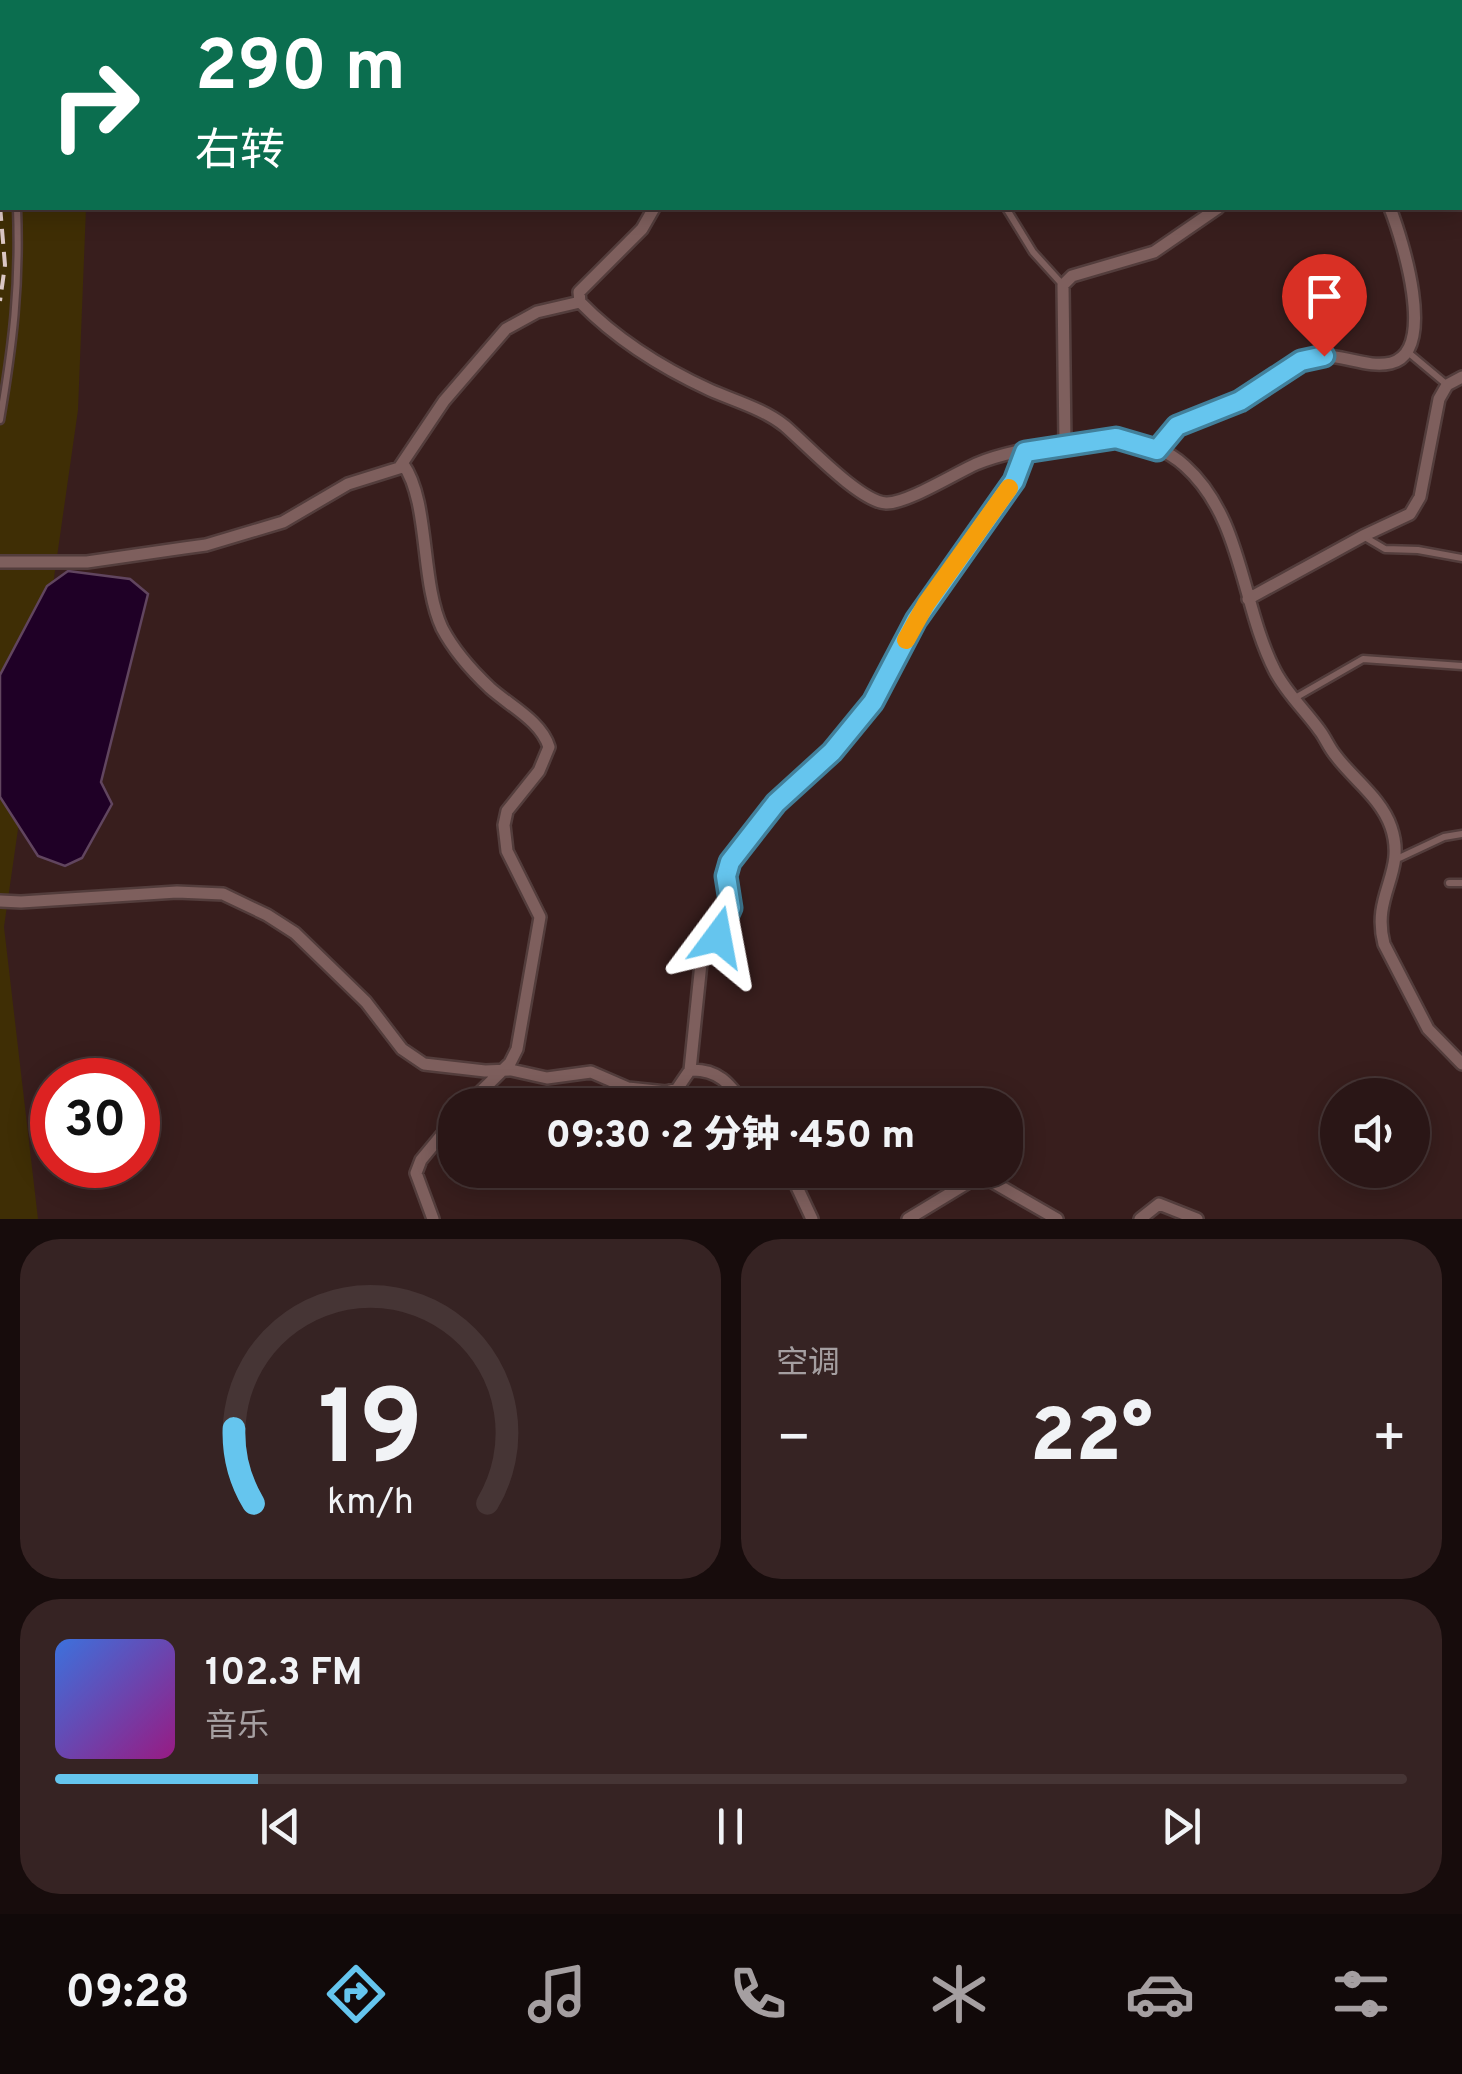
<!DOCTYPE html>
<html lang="zh">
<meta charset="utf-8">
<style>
body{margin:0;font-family:Overpass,"Noto Sans SC",sans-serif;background:#362323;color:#f1f3f6;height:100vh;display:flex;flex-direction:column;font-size:38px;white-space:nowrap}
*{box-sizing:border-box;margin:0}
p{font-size:32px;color:#a59fa1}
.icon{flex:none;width:55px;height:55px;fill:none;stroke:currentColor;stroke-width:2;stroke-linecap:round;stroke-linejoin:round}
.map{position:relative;height:1219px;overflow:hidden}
.sheet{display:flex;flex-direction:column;gap:20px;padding:20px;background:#170c0c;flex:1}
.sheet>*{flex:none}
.banner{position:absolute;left:0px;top:0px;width:1462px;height:210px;box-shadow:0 5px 25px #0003,0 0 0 2px #463535;background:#0b6e4f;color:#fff;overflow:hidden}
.tools{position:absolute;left:1320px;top:1078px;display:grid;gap:20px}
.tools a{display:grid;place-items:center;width:110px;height:110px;border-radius:50%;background:#2a1616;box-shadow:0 5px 25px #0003,0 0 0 2px #463535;font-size:50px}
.speed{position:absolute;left:30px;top:1058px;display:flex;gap:20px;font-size:50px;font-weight:700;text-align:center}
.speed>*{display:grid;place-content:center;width:130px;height:130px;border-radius:50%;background:#2a1616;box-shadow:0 5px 25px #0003,0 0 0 2px #463535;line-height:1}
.speed .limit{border:15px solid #d22;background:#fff;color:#111}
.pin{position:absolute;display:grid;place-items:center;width:85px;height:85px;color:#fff;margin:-102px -42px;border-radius:50% 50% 50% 0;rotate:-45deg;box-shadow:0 0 10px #0007}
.pin .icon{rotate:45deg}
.me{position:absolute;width:110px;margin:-55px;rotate:13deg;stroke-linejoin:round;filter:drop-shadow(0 0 8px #0008)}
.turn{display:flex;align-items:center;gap:35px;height:210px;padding:0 30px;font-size:45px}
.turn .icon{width:130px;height:130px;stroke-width:2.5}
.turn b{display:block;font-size:70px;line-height:85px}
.big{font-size:75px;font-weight:800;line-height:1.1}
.sheet .tile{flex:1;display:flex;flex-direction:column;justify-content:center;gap:15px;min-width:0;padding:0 35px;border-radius:40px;background:#362323}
.sheet .dial{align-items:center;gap:0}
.dial svg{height:260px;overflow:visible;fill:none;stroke:#463535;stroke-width:7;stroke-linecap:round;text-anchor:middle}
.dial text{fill:#f1f3f6;stroke:none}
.song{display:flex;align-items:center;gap:30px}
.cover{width:120px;height:120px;border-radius:15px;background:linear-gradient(135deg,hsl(220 70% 55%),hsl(310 70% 35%))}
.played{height:10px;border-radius:5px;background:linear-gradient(90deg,#65c5ee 15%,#463535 15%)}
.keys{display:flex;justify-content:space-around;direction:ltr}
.heat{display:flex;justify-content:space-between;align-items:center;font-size:55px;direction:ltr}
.sheet .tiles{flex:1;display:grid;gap:20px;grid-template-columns:1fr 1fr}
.tile:last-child{grid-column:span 2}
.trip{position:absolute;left:438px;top:1088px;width:585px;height:100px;border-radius:40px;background:#2a1616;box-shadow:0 5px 25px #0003,0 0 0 2px #463535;font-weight:800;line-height:100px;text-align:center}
.menu{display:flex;height:160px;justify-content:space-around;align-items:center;background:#110909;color:#a59fa1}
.menu .icon{width:70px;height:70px}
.menu .on{color:#65c5ee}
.menu b{font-size:45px;color:#f1f3f6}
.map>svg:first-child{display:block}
.green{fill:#3f2e05}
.water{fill:#1f0026;stroke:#61455f;stroke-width:2.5}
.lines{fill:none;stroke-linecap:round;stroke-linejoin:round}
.lane-casing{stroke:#533d3c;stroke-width:11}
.street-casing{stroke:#533d3c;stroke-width:16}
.lane{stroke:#7e5f5d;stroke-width:6}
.street{stroke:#7e5f5d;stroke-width:11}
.rail{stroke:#dac6c4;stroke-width:4;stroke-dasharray:15 8;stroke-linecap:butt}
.route-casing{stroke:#42809b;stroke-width:25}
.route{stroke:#65c5ee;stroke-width:18}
.slow{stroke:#f59e0b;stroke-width:18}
</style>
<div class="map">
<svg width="1462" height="1219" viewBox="0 0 1462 1219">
<rect width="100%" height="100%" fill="#381e1d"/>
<path class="green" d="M0 0H94L2 2V208H86L78 410 4 927 38 1219H0Z"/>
<path class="water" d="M68 571 130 579 148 594 101 782 112 804 82 858 65 866 38 856 0 797V675L47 586Z"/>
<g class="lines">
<defs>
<path id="lane" d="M733 0V2
M0 113 2 123
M1006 208 1033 252 1062 284
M1409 353 1446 384
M0 420C13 344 20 286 17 208
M1363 536 1385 549 1418 550 1462 558
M1295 698 1363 659 1462 666
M1397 859 1444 837 1462 834
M1449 883H1462"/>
<path id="street" d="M702 2 703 0
M1374 2 1376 0
M654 208 642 229 579 292 580 302C618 341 662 368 710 390 735 401 764 409 785 426 806 444 860 502 886 503 906 504 956 473 976 464 1006 451 1083 437 1116 438 1139 438 1169 451 1185 466 1243 518 1241 605 1275 671 1287 694 1305 710 1320 731 1326 739 1329 748 1336 756 1354 780 1381 798 1391 827 1407 873 1371 894 1384 944L1428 1029 1462 1064
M1065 445 1063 285 1072 276 1154 252 1218 208
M1157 449C1163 441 1169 432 1177 426 1195 412 1221 410 1241 400 1266 388 1287 362 1314 357 1340 352 1366 369 1391 363 1438 351 1402 239 1390 208
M403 464C430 502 420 581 442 628 454 651 472 671 490 688 510 706 541 721 549 747L539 771 507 811 504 825 507 851 540 917 517 1049 510 1063 467 1105
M0 562H87L184 548 206 545 283 522 348 484 399 468 444 401 506 329 537 312 580 302
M1248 599 1363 536 1410 514 1420 497 1439 399 1447 385 1462 377
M0 901 21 902 177 892 223 894 267 915 295 933 366 1002 402 1049 424 1064 485 1071 511 1070 547 1078 591 1072 628 1088 666 1092 677 1089 690 1070 701 963 730 915 726 876 728 865 776 803 832 752 873 702 916 620 1014 481 1025 452
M690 1070C718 1069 729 1083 745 1105
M789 1170 812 1219
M433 1219 416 1173 421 1160 455 1119
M908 1219 974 1179 984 1177 1057 1219
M1140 1219 1159 1204 1197 1219"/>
</defs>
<use href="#lane" class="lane-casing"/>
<use href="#street" class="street-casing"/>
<use href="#lane" class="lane"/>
<use href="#street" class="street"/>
<path class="rail" d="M0 206 5 265 0 301"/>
</g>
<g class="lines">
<defs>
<path id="route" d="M718 937 731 908 726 876 730 862 776 803 832 752 873 702 916 620 1014 481 1025 452 1116 438 1157 450 1177 426 1240 401 1301 361 1324 356"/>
</defs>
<use href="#route" class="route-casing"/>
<use href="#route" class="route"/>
<path class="slow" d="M906 640 926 604 1009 488"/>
</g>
</svg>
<div class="tools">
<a><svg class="icon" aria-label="sound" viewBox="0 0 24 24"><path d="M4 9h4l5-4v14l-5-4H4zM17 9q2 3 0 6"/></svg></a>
</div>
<div class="speed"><div class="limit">30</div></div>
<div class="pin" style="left:1324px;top:356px;background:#d93025"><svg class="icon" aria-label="arrive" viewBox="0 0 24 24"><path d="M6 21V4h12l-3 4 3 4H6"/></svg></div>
<svg class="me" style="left:718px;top:937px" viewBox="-20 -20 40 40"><path d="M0-17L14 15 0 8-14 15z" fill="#65c5ee" stroke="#fff" stroke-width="4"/></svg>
<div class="trip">09:30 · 2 分钟 · 450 m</div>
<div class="banner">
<div class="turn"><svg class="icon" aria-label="right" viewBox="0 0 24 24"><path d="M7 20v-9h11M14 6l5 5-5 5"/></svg><div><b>290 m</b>右转</div></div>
</div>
</div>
<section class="sheet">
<div class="tiles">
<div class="tile dial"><svg viewBox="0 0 100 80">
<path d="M14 69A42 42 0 1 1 86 69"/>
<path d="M14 69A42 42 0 0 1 8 46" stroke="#65c5ee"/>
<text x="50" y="56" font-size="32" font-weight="700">19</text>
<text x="50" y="72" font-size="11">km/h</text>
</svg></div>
<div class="tile"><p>空调</p>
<div class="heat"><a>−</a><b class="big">22°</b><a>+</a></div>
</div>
<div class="tile">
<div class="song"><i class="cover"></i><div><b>102.3 FM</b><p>音乐</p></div></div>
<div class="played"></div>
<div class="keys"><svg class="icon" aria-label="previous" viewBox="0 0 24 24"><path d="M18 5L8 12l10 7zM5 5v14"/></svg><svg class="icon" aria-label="pause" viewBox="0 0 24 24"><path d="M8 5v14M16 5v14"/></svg><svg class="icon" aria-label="next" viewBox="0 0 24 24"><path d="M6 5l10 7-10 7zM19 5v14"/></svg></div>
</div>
</div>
</section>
<nav class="menu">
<b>09:28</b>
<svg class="icon on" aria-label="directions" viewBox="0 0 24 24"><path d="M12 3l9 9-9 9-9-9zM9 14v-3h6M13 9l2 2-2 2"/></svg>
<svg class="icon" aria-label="music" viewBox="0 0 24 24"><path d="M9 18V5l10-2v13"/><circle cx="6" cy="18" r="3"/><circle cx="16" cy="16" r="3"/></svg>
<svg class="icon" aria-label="phone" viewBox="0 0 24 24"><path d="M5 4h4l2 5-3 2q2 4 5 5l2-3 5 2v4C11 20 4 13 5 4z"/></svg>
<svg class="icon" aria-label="climate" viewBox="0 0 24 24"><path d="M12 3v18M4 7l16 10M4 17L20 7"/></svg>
<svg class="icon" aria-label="car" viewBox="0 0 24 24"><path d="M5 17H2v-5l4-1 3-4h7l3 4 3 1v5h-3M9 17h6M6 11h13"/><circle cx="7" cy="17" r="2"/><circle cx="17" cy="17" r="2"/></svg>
<svg class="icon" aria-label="filters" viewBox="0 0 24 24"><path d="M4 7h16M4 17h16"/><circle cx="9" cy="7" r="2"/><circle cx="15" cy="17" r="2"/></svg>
</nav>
